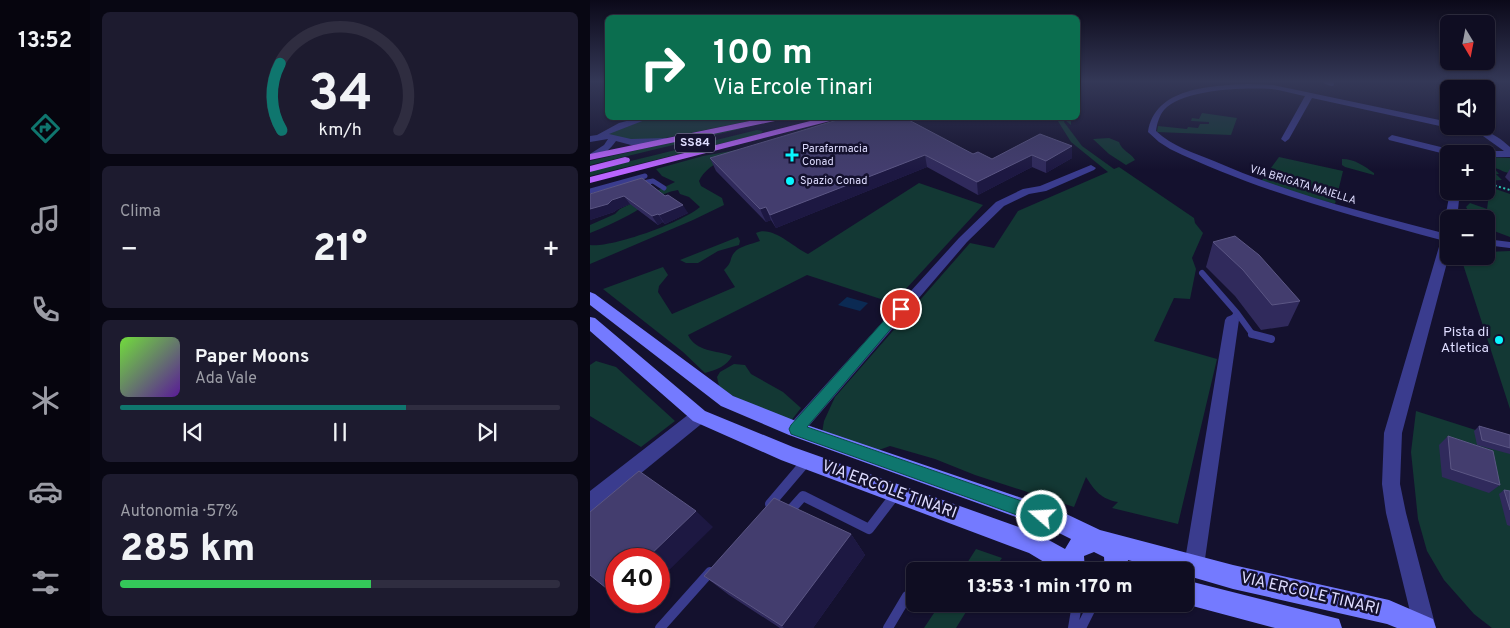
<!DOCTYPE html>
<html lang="it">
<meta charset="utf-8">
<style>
body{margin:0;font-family:Overpass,sans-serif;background:#1d1b2f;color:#f1f3f6;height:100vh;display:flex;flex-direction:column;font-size:19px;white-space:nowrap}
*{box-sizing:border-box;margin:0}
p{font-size:16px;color:#9b9ca5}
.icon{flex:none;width:28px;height:28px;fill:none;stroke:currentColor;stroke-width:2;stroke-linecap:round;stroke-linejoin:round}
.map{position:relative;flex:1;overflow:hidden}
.side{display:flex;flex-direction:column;gap:12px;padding:12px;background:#080713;width:500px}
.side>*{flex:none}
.banner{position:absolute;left:15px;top:15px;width:475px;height:105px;border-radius:8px;box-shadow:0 1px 4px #0004,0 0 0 1px #2f2d40;background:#0b6e4f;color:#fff;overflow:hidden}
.needle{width:32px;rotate:170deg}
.fabs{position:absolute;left:850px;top:15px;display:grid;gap:10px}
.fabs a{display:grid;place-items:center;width:55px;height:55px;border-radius:8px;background:#0f0d22;box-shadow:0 1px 4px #0004,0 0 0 1px #2f2d40;font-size:25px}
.speed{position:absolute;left:15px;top:548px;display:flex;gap:10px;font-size:25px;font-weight:700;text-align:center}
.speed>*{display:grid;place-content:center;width:65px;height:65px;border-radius:50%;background:#0f0d22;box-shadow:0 1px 4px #0004,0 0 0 1px #2f2d40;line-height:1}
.speed .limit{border:8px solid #d22;background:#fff;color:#111}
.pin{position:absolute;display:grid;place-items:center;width:42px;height:42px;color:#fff;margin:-21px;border:2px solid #fff;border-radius:50%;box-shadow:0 1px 5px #0007}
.me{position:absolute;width:55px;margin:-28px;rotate:289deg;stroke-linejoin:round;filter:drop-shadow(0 0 4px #0008)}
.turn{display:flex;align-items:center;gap:18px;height:105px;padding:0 25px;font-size:22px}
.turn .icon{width:65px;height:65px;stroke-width:2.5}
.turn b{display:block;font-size:35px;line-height:42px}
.big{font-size:38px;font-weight:800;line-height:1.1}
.side .widget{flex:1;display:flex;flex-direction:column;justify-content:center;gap:8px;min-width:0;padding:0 18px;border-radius:8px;background:#1d1b2f}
.side .dial{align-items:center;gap:0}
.dial svg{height:130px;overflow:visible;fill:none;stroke:#2f2d40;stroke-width:7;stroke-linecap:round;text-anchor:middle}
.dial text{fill:#f1f3f6;stroke:none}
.song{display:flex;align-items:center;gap:15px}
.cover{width:60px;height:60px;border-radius:8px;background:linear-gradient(135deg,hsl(100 70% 55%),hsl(270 70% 35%))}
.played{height:5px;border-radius:2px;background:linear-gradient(90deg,#0f766e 65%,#2f2d40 65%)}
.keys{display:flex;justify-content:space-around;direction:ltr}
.heat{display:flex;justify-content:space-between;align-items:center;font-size:28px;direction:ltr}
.charge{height:8px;border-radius:4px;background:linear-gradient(90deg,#34c759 57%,#2f2d40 0)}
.trip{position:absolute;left:316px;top:562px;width:288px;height:50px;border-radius:8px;background:#0f0d22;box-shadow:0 1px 4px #0004,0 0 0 1px #2f2d40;font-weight:800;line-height:50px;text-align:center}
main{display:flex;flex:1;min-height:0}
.tab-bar{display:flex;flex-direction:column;width:90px;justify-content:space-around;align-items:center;background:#06050e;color:#9b9ca5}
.tab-bar .icon{width:35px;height:35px}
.tab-bar .current{color:#0f766e}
.tab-bar b{font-size:22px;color:#f1f3f6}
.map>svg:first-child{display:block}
.green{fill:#133834}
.water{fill:#0b2a53}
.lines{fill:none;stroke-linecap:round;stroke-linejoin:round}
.path{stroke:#2bc5b1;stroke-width:2;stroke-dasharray:2 2.5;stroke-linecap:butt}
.lane-far4{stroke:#3a3c8e;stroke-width:4}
.lane-far3{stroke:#3a3c8e;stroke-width:5}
.lane-far2{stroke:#3a3c8e;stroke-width:6}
.lane-far1{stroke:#3a3c8e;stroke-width:8}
.lane{stroke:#3a3c8e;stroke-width:10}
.street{fill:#3a3c8e;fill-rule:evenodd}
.secondary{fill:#747aff;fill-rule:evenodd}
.primary{fill:#ba64ff;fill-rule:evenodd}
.wall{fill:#302a5c}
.shaded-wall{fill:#1d1842}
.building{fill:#433d6e;stroke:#5b5684}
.route{fill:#0f766e;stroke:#0a4d48}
.poi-dot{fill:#09f7ff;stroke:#14112e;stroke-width:2}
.labels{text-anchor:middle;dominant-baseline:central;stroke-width:5;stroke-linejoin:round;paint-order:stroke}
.far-poi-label{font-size:11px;fill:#dfddff;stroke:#14112e;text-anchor:start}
.far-street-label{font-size:11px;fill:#dfddff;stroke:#14112e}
.shield{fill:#14112e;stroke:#a2a0c0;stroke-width:1}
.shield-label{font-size:12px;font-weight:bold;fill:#dfddff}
.poi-label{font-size:14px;fill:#dfddff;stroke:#14112e;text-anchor:end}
.near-street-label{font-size:16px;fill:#dfddff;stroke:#14112e}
</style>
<main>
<nav class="tab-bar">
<b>13:52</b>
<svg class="icon current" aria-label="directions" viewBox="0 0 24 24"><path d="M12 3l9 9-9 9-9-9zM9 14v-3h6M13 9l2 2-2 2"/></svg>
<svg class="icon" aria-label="music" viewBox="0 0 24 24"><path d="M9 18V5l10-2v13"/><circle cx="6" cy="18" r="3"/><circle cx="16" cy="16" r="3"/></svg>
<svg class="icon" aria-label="phone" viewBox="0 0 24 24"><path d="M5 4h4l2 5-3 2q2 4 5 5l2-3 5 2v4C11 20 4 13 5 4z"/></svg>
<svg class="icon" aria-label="climate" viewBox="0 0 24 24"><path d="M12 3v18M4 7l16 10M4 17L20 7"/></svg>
<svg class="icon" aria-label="car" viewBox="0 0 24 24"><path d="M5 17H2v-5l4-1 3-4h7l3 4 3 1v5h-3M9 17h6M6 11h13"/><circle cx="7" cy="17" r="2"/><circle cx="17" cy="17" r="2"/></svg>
<svg class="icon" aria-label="filters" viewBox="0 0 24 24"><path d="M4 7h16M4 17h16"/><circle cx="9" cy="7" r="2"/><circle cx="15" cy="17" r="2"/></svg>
</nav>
<section class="side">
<div class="widget dial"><svg viewBox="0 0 100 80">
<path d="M14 69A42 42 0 1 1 86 69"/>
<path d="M14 69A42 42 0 0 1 13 28" stroke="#0f766e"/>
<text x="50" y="56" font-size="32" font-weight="700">34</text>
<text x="50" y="72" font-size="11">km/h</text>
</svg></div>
<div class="widget"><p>Clima</p>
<div class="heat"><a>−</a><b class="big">21°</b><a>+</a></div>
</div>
<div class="widget">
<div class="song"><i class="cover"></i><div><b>Paper Moons</b><p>Ada Vale</p></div></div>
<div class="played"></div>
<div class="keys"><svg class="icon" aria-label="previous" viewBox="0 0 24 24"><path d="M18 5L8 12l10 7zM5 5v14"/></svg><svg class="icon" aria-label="pause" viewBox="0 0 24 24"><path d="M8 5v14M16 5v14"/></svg><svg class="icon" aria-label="next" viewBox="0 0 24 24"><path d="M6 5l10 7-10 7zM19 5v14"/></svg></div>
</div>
<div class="widget"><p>Autonomia · 57%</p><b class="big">285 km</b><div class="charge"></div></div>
</section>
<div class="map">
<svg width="920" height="628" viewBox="0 0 920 628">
<rect width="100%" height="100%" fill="#14112e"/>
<path class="green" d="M612 113 647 118 641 135 567 132 568 126 597 129 598 127 608 128 610 124H619V122L601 121 602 118 609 119Z
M66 118H174L61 141 51 142 15 135 53 120Z
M466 118H481V125L475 120 474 122 492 146 524 169 529 167 604 218 605 223 613 233 602 258 606 269 600 299 584 298 564 341 627 359 588 524 522 508 528 502C511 499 505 491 496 477L484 507 385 475 345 459 300 446 289 450 232 433 234 421 245 397 380 243 404 248 428 211 518 172 481 142Z
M148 127 150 129 0 165V161Z
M167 130 173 131 170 134 0 176V171Z
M519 138 529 142C532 151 540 152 545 160L536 165 519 154 503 139Z
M169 146C149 154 119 160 109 181L111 186 132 198 134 205 103 220 0 264V245C22 248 93 222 110 207L99 197 90 194 88 190C68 193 56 206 39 215 27 221 13 228 0 233V225L25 214 30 209 85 182 72 176 66 169 113 156Z
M689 157 753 171 745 204 670 183Z
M896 157 920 158V173C914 173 911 169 904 168L909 174H906L912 180 896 181Z
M752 159C765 159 774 166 784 173V175L755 167 752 165Z
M329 183 393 205 303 303 217 275 98 335C106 352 126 350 142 356 137 366 126 370 115 373L93 352 13 289 73 267 78 275 69 286 68 292 82 314 145 287 134 270C143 262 139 259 144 253 149 246 162 244 170 241L166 233C182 225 203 247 218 254Z
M900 187 920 194V237L896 228V219H883L876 207 880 203 897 209Z
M148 237 150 241 149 245 128 251 108 263H96L90 260Z
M920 251V409L871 258 896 256V252Z
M6 361 26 367 85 421 51 447 0 416V365Z
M144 364 155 365 161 374 193 392 211 408 200 422 143 396 129 386 127 377 130 372Z
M826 411 920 441V628H902L884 614 854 580 837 551 828 519 821 452Z
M386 549 412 558 403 571H372Z
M350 604H381L366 628H334Z"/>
<path class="water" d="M257 297 278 303 270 311 248 305Z"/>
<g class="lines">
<path class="path" d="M896 183 920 190"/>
<path class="lane-far4" d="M736 82 742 84"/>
<path class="lane-far3" d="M48 184 63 181 74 188
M0 191 55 176"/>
<path class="lane-far2" d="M896 242 920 245
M612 273 647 313 642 320
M647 313 663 335"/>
<path class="lane-far1" d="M662 334 681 339
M213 465 217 461"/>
<path class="lane" d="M180 504 214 464
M197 514 213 496 279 529 305 495
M70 628 120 572
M298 628 317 596
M483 628 487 604
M491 628 503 604"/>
<path class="street" d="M657 84 683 85 859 122V126H862L859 128 722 98 699 139 695 142 691 139 715 96C704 94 692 90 681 89 655 87 592 89 574 110 569 116 567 124 566 131 582 146 604 153 624 161 697 193 775 213 853 233L855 230 859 229V255L812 433 810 484 816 513 846 628H824L796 513 792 484 794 433 851 240C759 215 667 191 580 149L569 142 558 132C565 87 621 86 657 84Z
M48 118H60L19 134 41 139 75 138 78 139V143L41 145 26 141C20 149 11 159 0 158V154L14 145 18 139 0 142V136L7 135 29 123Z
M863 126C886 126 903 131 920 147V157H896V154H878L882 151H914L893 136Z
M802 135 871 152 872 154 859 155 799 140 798 138Z
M501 165 506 168 504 170 456 191 439 194 414 206 377 242 212 434 206 436 200 434 198 429 200 424 369 238 406 202 433 189 450 186Z
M860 191H870L867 219H859V222L855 219Z
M642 315 647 317 649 320 614 566 611 573 604 576 597 573 594 566 635 320 637 317Z
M109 409 115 411 117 416 115 421 7 509 0 512V491L103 411Z"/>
<path class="secondary" d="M0 292 5 294 143 396 211 423 470 511 510 530 643 565 799 600 843 619 846 628H807L797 624 643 589 595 575V571H580L538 560 537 571H515L514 557 504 552 494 556 495 571H469L439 553 191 460 103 421 0 331V317L5 318 115 411 203 447 446 533 475 549 481 539 465 531 199 435 131 406 0 305Z
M595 580 749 619 752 628H685L595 604Z"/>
<path class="primary" d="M174 118H189L185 121 0 160V154Z
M232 118H245L244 120 0 183V177Z
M35 157 39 158 40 160 39 162 0 172V166Z"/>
</g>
<path class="wall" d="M482 146V158L456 173 442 167 388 195 337 167 186 228 181 220 176 222 126 171 120 158 383 154 402 159Z
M920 169V182L915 177Z
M52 178 98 213 75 224 73 222 68 225 40 204 28 209 24 212 0 220Z
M623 242 710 301 698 326 671 330 645 296 616 267Z
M889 426 920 435V454L887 445 884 431Z
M858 436 910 485 899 493 852 477 849 445Z
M914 490 920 491V526L917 525 909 494Z
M261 534 275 555 223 628H190L139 595 114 576Z"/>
<path class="shaded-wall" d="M482 146V158L456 173V161Z
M335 155 337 167 186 228 180 215Z
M442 155V167L388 195 387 182Z
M34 196 40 204 28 209 24 212 0 220V209Z
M93 205 98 213 75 224 69 215Z
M176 207 181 220 176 222 170 209Z
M68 214 73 222 68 225 62 216Z
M106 511 123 527 69 580V559H56Z
M261 534 275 555 223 628H194L192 626Z
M26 587V595L21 592Z
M37 601H48L44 605Z"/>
<path class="building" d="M254 118H315L383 154 388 152 402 159 450 134 482 146 456 161 442 155 387 182 335 155 180 215 176 207 170 209 120 158Z
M52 178 75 196 78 195 93 205 69 215 68 214 62 216 34 196 22 200 18 204 0 209V194Z
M645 236 669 255 710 301 682 305 653 270 623 242Z
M889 426 920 435V448L892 440Z
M858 436 903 451 910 485 861 469Z
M49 471 106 511 56 559H26V587L21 592 0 575V512Z
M914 490 920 491V510Z
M184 498 261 534 192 626 114 576Z"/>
<linearGradient id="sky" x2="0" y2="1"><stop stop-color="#0b0919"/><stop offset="0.48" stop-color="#343857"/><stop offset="1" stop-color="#343857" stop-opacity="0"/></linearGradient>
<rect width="920" height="170" fill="url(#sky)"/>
<path class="route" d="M311 305 315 306 317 309 315 312 217 427 452 508 458 511 461 516 458 522 452 524 201 434 199 429 201 425 307 306Z"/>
<g class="poi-dot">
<path d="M199.5 147.5h5v5h5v5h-5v5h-5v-5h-5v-5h5z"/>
<circle cx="200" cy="181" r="5"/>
<circle cx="909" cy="340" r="5"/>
</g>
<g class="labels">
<g class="far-poi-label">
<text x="212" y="149">Parafarmacia<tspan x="212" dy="13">Conad</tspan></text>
<text x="210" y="181">Spazio Conad</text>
</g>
<g class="far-street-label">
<text transform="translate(713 185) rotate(17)">VIA BRIGATA MAIELLA</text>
</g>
<rect class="shield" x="85" y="133.5" width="40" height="19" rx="4"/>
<g class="shield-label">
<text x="105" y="143">SS84</text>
</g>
<g class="poi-label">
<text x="899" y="332">Pista di<tspan x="899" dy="16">Atletica</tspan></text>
</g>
<g class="near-street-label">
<text transform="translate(299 490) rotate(20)">VIA ERCOLE TINARI</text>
<text transform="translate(720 594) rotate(13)">VIA ERCOLE TINARI</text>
</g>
</g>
</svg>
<div class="fabs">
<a><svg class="needle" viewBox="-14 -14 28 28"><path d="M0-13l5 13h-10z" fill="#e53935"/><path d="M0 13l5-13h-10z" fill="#9b9ca5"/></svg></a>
<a><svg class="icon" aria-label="sound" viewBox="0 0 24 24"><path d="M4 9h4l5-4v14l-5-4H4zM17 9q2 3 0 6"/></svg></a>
<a>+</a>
<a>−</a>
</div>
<div class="speed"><div class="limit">40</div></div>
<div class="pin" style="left:311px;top:309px;background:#d93025"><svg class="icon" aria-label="arrive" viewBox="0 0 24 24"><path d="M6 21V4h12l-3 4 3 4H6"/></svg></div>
<svg class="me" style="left:452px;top:516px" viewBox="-20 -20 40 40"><circle r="17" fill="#0f766e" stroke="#fff" stroke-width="3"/><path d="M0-11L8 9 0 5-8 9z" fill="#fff"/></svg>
<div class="trip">13:53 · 1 min · 170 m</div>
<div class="banner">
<div class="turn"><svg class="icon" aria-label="right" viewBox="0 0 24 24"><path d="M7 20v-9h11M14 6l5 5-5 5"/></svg><div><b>100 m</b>Via Ercole Tinari</div></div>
</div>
</div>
</main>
